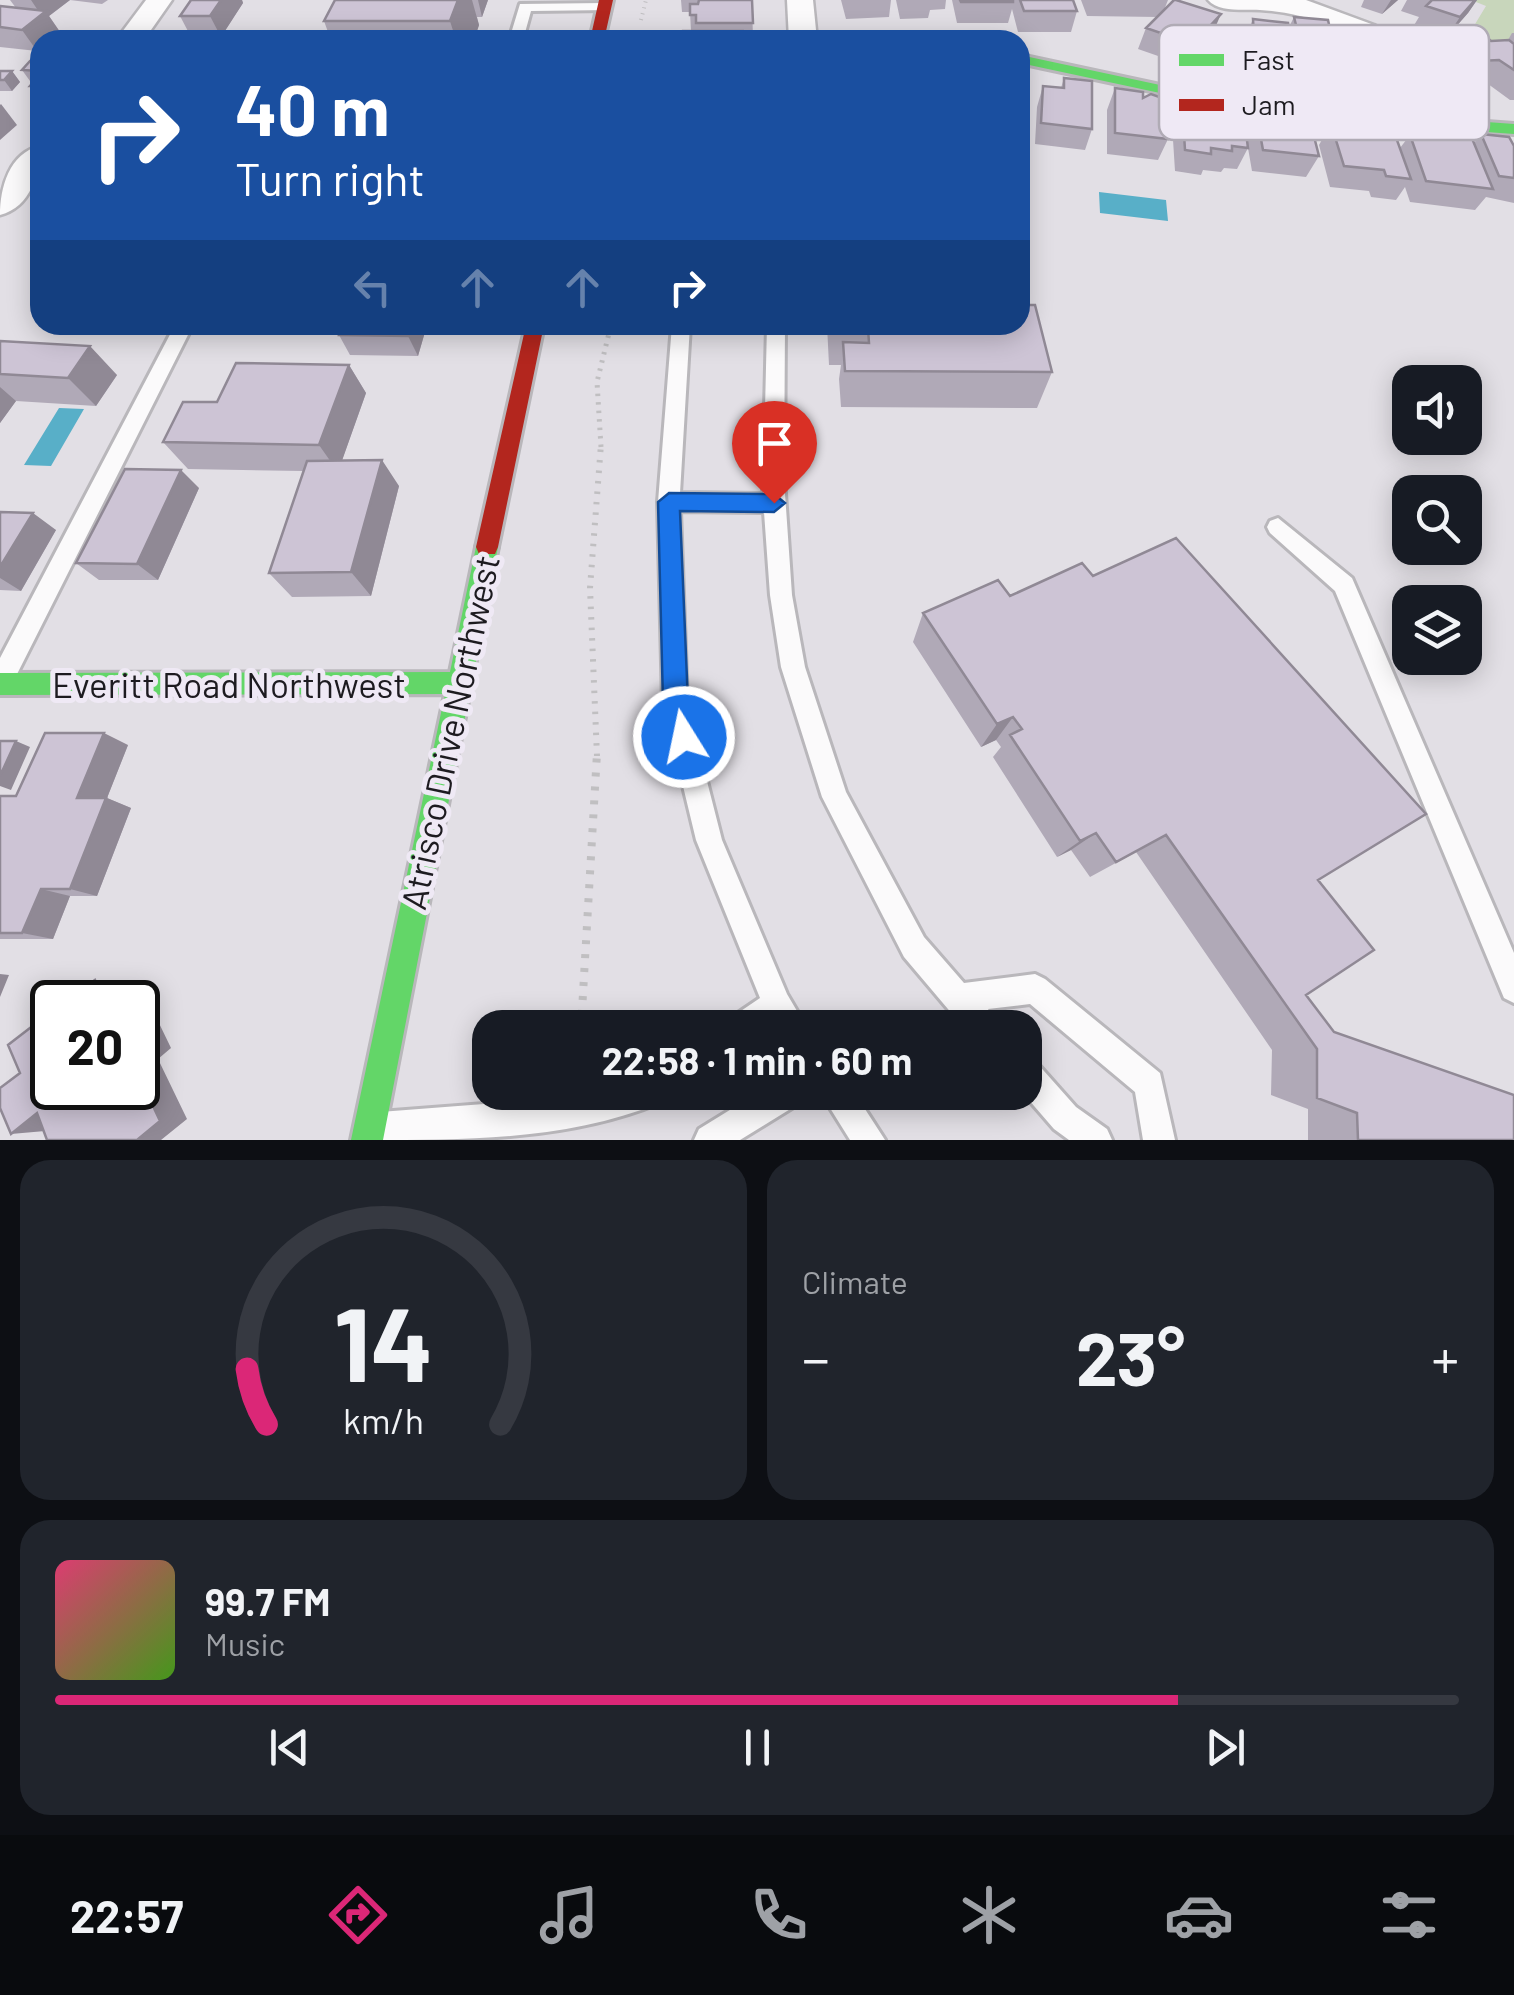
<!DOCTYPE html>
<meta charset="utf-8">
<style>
body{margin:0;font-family:Barlow,sans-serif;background:#20242c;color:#f1f3f6;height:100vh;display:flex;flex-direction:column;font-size:38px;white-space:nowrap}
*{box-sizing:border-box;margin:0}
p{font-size:32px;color:#9ea1a6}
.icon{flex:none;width:55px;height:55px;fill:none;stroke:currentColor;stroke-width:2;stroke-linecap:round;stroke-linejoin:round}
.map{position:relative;height:1140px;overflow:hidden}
.sheet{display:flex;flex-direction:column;gap:20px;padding:20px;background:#0d0f14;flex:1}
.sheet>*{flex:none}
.top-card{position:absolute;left:30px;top:30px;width:1000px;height:305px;border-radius:30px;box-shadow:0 5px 25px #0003;background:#1a4fa0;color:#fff;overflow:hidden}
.tools{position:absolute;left:1392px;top:365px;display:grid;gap:20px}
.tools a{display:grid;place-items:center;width:90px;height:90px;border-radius:20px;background:#171b24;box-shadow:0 5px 25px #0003;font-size:50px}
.speed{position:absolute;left:30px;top:980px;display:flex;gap:20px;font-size:50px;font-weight:700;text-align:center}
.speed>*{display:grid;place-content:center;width:130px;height:130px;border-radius:50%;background:#171b24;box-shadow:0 5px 25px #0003;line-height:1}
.speed .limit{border:5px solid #111;border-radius:15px;background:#fff;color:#111}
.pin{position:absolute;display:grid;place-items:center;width:85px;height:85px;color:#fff;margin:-102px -42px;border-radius:50% 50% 50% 0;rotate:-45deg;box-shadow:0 0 10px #0007}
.pin .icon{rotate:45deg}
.me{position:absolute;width:110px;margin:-55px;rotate:350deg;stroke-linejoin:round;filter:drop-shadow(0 0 8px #0008)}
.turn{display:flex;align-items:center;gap:35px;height:210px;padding:0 40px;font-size:45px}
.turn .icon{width:130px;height:130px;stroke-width:2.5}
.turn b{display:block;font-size:70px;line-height:85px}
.lanes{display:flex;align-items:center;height:95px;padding:0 40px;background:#0003;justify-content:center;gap:50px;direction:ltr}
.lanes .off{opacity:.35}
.big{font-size:75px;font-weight:700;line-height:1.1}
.sheet .widget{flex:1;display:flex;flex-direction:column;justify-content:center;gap:15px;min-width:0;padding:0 35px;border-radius:30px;background:#20242c}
.sheet .dial{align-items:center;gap:0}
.dial svg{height:260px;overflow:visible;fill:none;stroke:#363941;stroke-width:7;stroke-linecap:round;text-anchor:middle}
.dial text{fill:#f1f3f6;stroke:none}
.song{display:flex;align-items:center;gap:30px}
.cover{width:120px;height:120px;border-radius:15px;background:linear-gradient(135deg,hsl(340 70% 55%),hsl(100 70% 35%))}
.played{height:10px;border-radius:5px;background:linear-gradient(90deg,#db2777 80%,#363941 80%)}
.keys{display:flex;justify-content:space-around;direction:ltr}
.heat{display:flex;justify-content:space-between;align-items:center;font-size:55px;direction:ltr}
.sheet .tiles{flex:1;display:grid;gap:20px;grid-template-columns:1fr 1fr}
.widget:last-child{grid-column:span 2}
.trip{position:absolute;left:472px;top:1010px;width:570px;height:100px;border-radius:30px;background:#171b24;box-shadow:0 5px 25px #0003;font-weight:700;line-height:100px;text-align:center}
.menu{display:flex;height:160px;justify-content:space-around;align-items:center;background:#090b0e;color:#9ea1a6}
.menu .icon{width:70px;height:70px}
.menu .selected{color:#db2777}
.menu b{font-size:45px;color:#f1f3f6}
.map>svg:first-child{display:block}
.green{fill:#c8d6bb}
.water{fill:#58afc8}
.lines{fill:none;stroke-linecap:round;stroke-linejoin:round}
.lane-casing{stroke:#b9b7bb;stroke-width:6}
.street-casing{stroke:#b9b7bb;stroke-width:5}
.fast-casing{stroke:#b9b7bb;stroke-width:6}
.jam-casing{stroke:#b9b7bb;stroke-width:6}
.path-far3{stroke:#c0bfc1;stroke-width:4;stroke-dasharray:1 5;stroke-linecap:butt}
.path-far2{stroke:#c0bfc1;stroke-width:5;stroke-dasharray:2.5 6;stroke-linecap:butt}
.path-far1{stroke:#c0bfc1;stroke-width:6;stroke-dasharray:2.5 8;stroke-linecap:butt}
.path{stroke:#c0bfc1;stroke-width:8;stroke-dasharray:4 10;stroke-linecap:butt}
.lane{fill:#fbfafb;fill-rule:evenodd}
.street{fill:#fbfafb;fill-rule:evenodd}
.fast{fill:#63d668;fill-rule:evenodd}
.jam{fill:#b3261e;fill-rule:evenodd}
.wall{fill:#b0a9b7}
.shaded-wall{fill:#908995}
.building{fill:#cdc4d5;stroke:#908995;stroke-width:2.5}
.route{fill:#1a73e8;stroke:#114b97;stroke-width:2.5}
.labels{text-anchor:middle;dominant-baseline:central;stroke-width:10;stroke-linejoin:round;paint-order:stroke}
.street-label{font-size:35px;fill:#1d1b20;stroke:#efe9f5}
.key{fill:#efe9f5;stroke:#b0abb5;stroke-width:2.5}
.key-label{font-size:28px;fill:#1d1b20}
</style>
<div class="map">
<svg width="1514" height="1140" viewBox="0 0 1514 1140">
<rect width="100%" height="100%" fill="#e2dfe5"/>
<path class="green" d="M1471 0H1514V41L1463 44 1486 6Z"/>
<path class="water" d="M1099 192 1166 200 1168 221 1100 213Z
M59 408 84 409 51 466 24 465Z"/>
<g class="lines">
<defs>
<path id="lane" d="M604 3 611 7 609 10 531 11 523 40H509L520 4Z
M175 325H193L9 690 0 693V658Z
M672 325H690L680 493 763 494 767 325H785L784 479 792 595 805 667 846 792 924 937 964 983 1035 974 1045 979 1160 1073 1175 1140H1143L1135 1092 1030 1004 988 1009 999 1028H964L904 957 822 797 781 667 770 595 764 512 680 511 687 703 722 840 787 994 807 1028H728L732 1017 760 998 696 840 663 703 658 502Z
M1278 518 1352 578 1514 953V1003L1504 998 1335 591 1270 533 1267 527 1270 521Z
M1025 1058 1036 1062 1076 1107 1107 1129 1112 1140H1069L1054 1129 1022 1092H1025Z
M593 1092H663L659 1103C570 1140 466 1140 371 1140L364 1128 369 1117 380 1112 577 1097Z
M759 1092H804L800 1103 740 1140H694L699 1129Z
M820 1092H854L885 1140H850Z"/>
<path id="street" d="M146 0H172L144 40H116Z
M787 0H813L817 40H789Z
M1208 0H1306L1374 25 1402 40 1426 61 1463 125 1459 131H1437C1419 105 1411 75 1385 54 1352 29 1300 12 1260 10 1244 9 1219 13 1208 0Z
M40 146C40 173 31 207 0 215 0 188 9 153 40 146Z"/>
<path id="fast" d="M1020 55 1202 94 1324 110 1514 124V134L1324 120 1202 102 1020 63Z
M487 538 495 540 498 547 383 1140H351L445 694 0 695V673L450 672 476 547 479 540Z"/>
<path id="jam" d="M599 0H613L604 40H590Z
M526 325H544L498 547 495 554H479L476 547Z"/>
</defs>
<use href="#lane" class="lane-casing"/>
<use href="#street" class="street-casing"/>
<use href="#fast" class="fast-casing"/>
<use href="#jam" class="jam-casing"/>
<path class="path-far3" d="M641 20 646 0"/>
<path class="path-far2" d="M601 447 597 382 611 325"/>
<path class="path-far1" d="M597 756 590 588 601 444"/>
<path class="path" d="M581 1028 597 753"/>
<use href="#lane" class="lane"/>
<use href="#street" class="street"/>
<use href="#fast" class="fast"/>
<use href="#jam" class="jam"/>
</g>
<path class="wall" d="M10 0H108L102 4 70 0 49 16 60 32 40 40V48L37 51 0 47V6L16 8Z
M191 0H242L243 3 221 37 223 40H186L190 35 180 16Z
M335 0H488L482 17H477L479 25 474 40H310L328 32 324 21Z
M681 0H752L753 40H682L691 31 690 12H682Z
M841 0H891L889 17 846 19Z
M896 0H946L945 9 930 10 928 18 900 19Z
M952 0H1073L1077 11 1071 32H1018L1012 9 1008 23H957Z
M1081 0H1168L1164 10 1212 35 1184 65 1138 49 1146 28 1158 17 1087 16Z
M1364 0H1398L1382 14 1361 7Z
M1407 0H1477L1468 13 1446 38 1413 27 1419 17 1401 11Z
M1294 17 1332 38 1363 64 1356 75 1375 94 1368 104 1346 102 1342 84 1292 78 1289 63 1281 78 1267 76 1264 82 1225 77V54L1234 33 1246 35 1253 19 1289 27Z
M1512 33H1514V100H1510L1484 81 1464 82 1439 58 1453 37 1491 41 1508 40Z
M40 62V97L38 96 30 86 34 81H30L22 70Z
M0 71H12L20 82 12 91H0Z
M1064 78 1092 129 1085 150 1035 144 1037 107 1043 86 1061 88Z
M1115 88 1143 98 1168 139 1158 160 1107 154V110Z
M1182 102 1212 114 1215 107 1246 132 1256 112 1288 123 1319 156 1306 177 1252 171 1248 148 1237 169 1224 168 1221 172 1203 170 1201 175 1175 171 1172 124Z
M1331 124 1351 132 1366 133 1370 126 1400 148 1410 135 1474 143 1481 134 1514 145V203L1486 197 1475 210 1410 202 1405 187 1396 200 1371 197 1369 191 1330 187 1319 145Z
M342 325H427L418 356 350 355 339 335Z
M827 325H1020L1052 372 1037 408 841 407 839 379 841 365H829Z
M0 341 117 375 96 406 16 401 0 423Z
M349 365 366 393 342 460 399 486 371 596 292 597 269 573 303 471 188 469 163 442 217 402Z
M199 488 158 580H99L76 563Z
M0 512 56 530 21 591 0 590Z
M1010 596 1318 880 1306 995 1334 1032 1514 1140H1308V1109L1271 1095 1272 1050 1136 852 1090 877 1071 850 1057 857 993 757 1001 747 996 740 981 747 913 642 923 613Z
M128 745 107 798 131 808 97 896H70L53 939H0V796H16Z"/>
<path class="shaded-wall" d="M31 0H70L49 16 60 32 50 40H40V48L37 51 22 30 41 15Z
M221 0H242L243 3 221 37 210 16Z
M458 0H472L479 25 474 40H456L450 21Z
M478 0H488L482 17Z
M1391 0H1398L1382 14Z
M1475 0H1477L1468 13 1446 38 1460 17Z
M1221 14 1212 35 1184 65 1193 44Z
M12 71 20 82 12 91 4 80Z
M1 104 17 125 0 140V105Z
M411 325H427L418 356 408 336Z
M90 346 117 375 96 406 68 378Z
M349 365 366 393 338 472 319 445Z
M0 387 16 401 0 423Z
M382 460 399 486 371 596 351 572Z
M181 470 199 488 158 580 137 564Z
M33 513 56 530 21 591 0 578V567Z
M1013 717 996 740 981 747 997 724Z
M104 733 128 745 107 798 131 808 97 896 70 889 77 798Z
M16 741 30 747 11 790 0 786V776Z
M1096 833 1071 850 1057 857 1080 841Z
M41 889 70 896 53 939 22 933Z
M0 974 9 975 0 997Z
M95 980 123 983 132 1002H105Z
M138 1014 139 1016 156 1017 171 1048 158 1059 187 1119 161 1140H137Z
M37 1113 45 1131 11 1134Z"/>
<path class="building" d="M191 0H221L210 16H180Z
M335 0H458L450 21H324Z
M699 0H752L753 23H696V15H690V4H698Z
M960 0H1013V2H961Z
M1020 0H1073L1077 11H1024Z
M1174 0H1176L1221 14 1193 44 1146 28Z
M1432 0H1475L1460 17 1426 6Z
M0 6 46 11 22 30 0 27Z
M1294 17 1328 20 1332 38 1355 40 1363 64 1304 57Z
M1253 19 1288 23 1292 57 1274 54 1275 61 1235 56 1234 33 1254 36Z
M683 31H743L746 40H682Z
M314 32 442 33 439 40H310Z
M191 33 220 34 216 40H186Z
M1484 35 1491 41 1509 40 1514 44V70L1499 60 1479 61 1453 37Z
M30 61 40 62V71L22 70Z
M0 71H12L4 80H0Z
M40 74V86H30Z
M1064 78 1092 81V129L1041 123 1043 86 1064 88Z
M1020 79 1024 80 1023 103H1020Z
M1115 88 1143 92V98L1151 94 1165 99 1168 139 1115 133Z
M1182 102 1207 106V113L1216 114 1215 107 1243 110 1248 148 1232 146V151L1211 148V154L1185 150Z
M1256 112 1286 116 1288 123 1311 125 1319 156 1263 150Z
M1331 124 1349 126 1351 132 1373 134 1370 126 1393 129 1411 179 1386 176 1384 170 1344 166Z
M1481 134 1509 137 1514 146V178L1499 176Z
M1410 135 1471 136 1493 189 1426 181Z
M1020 305H1035L1052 372 845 371 843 342 869 343 868 328H833V325H1020Z
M342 325H411L408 336 339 335Z
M0 341 90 346 68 378 0 374Z
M236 363 349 365 319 445 163 442 183 402H217Z
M382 460 351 572 269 573 307 461Z
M125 469 181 470 137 564 76 563Z
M0 512 33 513 0 567Z
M1176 538 1426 814 1318 880 1374 950 1306 995 1334 1032 1514 1095V1140H1358L1357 1113 1317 1098V1049L1166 835 1116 862 1096 833 1080 841 1010 735 1022 729 1013 717 997 724 923 613 998 580 1010 596 1082 563 1093 576Z
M45 733H104L77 798H106L70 889H41L22 933H0V796H16Z
M0 741H16L0 776Z
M95 980 105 1002H64Z
M52 1011V1088H138V1074L160 1121 137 1140H47L37 1113 11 1134 0 1108V1088L20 1073 8 1045Z
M138 1033 144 1047 138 1052Z"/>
<path class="route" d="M669 493 774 494 785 503 774 512 680 511 688 703 697 737 693 746 684 750 675 746 663 703 658 502Z"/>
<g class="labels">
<g class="street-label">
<text x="229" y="684">Everitt Road Northwest</text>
<text transform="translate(449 732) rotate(-78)">Atrisco Drive Northwest</text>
</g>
</g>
<rect x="1159" y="25" width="330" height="115" rx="15" class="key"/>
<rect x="1179" y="54" width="45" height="12" fill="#63d668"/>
<rect x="1179" y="99" width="45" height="12" fill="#b3261e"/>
<g class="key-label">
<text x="1242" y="70">Fast</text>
<text x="1242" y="115">Jam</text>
</g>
</svg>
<div class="tools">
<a><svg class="icon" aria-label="sound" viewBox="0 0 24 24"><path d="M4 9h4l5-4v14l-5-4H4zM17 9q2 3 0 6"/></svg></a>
<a><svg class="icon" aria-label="search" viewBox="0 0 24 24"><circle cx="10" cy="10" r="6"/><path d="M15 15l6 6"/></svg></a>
<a><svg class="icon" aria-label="layers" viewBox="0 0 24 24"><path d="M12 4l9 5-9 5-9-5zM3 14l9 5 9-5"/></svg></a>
</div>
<div class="speed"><div class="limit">20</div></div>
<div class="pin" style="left:774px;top:503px;background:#d93025"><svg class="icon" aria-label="arrive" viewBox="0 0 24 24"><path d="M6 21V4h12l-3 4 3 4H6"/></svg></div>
<svg class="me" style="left:684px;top:737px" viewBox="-20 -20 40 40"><circle r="17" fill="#1a73e8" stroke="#fff" stroke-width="3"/><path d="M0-11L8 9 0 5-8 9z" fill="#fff"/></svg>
<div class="trip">22:58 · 1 min · 60 m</div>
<div class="top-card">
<div class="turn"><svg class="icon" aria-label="right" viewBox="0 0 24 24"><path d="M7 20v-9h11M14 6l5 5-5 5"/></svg><div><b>40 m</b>Turn right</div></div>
<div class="lanes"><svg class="icon off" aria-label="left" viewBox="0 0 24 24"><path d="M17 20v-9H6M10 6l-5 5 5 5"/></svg><svg class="icon off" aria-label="ahead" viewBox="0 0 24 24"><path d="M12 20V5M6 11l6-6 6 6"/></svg><svg class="icon off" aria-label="ahead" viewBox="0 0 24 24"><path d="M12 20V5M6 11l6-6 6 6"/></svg><svg class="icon" aria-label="right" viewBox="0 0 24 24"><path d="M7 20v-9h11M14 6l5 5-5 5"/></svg></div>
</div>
</div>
<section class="sheet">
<div class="tiles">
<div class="widget dial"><svg viewBox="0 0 100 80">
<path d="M14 69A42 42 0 1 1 86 69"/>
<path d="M14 69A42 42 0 0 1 8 52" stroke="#db2777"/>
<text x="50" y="56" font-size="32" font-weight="700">14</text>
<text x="50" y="72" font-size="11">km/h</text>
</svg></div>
<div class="widget"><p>Climate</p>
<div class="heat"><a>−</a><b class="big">23°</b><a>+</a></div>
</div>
<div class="widget">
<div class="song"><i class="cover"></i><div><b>99.7 FM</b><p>Music</p></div></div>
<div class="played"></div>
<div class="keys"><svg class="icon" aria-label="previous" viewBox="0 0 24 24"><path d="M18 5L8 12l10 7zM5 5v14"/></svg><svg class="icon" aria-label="pause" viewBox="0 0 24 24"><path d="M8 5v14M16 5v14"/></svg><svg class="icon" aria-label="next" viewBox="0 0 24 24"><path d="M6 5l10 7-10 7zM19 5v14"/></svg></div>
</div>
</div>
</section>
<nav class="menu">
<b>22:57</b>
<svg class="icon selected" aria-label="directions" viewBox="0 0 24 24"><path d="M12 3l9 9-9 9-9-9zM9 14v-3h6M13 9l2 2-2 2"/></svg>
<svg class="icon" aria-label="music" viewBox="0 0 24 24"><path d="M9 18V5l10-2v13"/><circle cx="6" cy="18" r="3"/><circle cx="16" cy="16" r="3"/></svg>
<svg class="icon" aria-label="phone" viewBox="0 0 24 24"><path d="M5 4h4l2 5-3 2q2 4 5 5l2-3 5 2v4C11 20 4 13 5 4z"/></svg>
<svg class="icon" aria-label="climate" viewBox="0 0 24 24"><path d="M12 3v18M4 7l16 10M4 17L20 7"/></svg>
<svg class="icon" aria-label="car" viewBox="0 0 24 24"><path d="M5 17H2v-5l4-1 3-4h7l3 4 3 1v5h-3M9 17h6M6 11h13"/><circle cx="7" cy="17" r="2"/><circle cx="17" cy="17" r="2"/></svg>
<svg class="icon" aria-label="filters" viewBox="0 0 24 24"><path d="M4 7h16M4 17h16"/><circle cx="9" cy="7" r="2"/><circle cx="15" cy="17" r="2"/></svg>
</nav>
